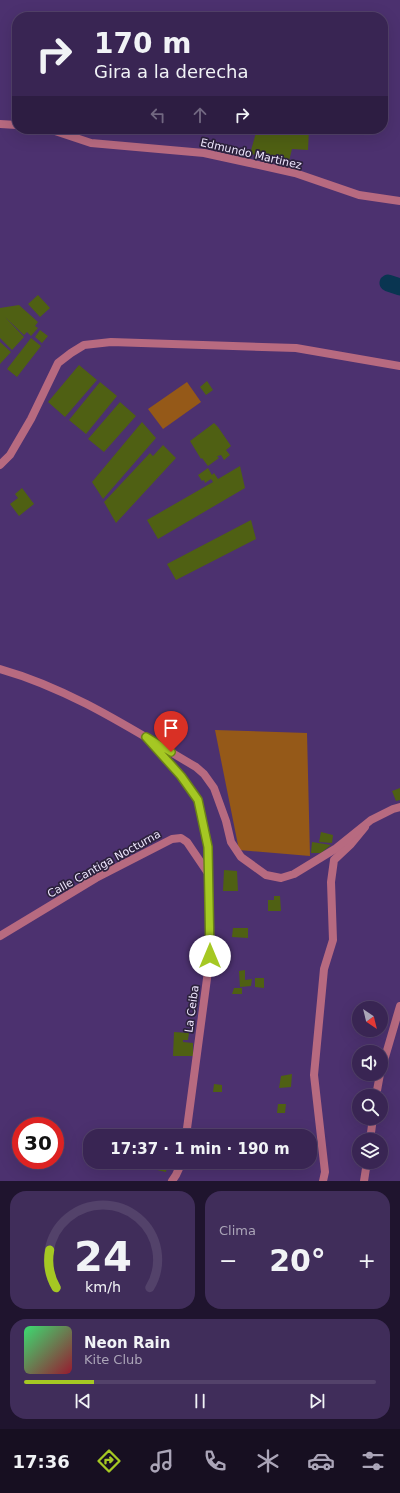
<!DOCTYPE html>
<html lang="es">
<meta charset="utf-8">
<style>
body{margin:0;font-family:"DejaVu Sans",sans-serif;background:#402d5a;color:#f1f3f6;height:100vh;display:flex;flex-direction:column;font-size:15px;white-space:nowrap}
*{box-sizing:border-box;margin:0}
p{font-size:13px;color:#aba5b8}
.icon{flex:none;width:22px;height:22px;fill:none;stroke:currentColor;stroke-width:2;stroke-linecap:round;stroke-linejoin:round}
.map{position:relative;height:1181px;overflow:hidden}
.side{display:flex;flex-direction:column;gap:10px;padding:10px;background:#1f142e;flex:1}
.side>*{flex:none}
.top-card{position:absolute;left:12px;top:12px;width:376px;height:122px;border-radius:16px;box-shadow:0 4px 16px #0002,0 0 0 1px #53426a;background:#392553;color:#f1f3f6;overflow:hidden}
.needle{width:26px;rotate:145deg}
.controls{position:absolute;left:352px;top:1001px;display:grid;gap:8px}
.controls a{display:grid;place-items:center;width:36px;height:36px;border-radius:50%;background:#392553;box-shadow:0 4px 16px #0002,0 0 0 1px #53426a;font-size:20px}
.speed{position:absolute;left:12px;top:1117px;display:flex;gap:8px;font-size:20px;font-weight:700;text-align:center}
.speed>*{display:grid;place-content:center;width:52px;height:52px;border-radius:50%;background:#392553;box-shadow:0 4px 16px #0002,0 0 0 1px #53426a;line-height:1}
.speed .limit{border:6px solid #d22;background:#fff;color:#111}
.pin{position:absolute;display:grid;place-items:center;width:34px;height:34px;color:#fff;margin:-41px -17px;border-radius:50% 50% 50% 0;rotate:-45deg;box-shadow:0 0 4px #0007}
.pin .icon{rotate:45deg}
.me{position:absolute;width:44px;margin:-22px;rotate:0deg;stroke-linejoin:round;filter:drop-shadow(0 0 3px #0008)}
.turn{display:flex;align-items:center;gap:14px;height:84px;padding:0 16px;font-size:18px}
.turn .icon{width:52px;height:52px;stroke-width:2.5}
.turn b{display:block;font-size:28px;line-height:34px}
.lanes{display:flex;align-items:center;height:38px;padding:0 16px;background:#0003;justify-content:center;gap:20px;direction:ltr}
.lanes .off{opacity:.35}
.big{font-size:30px;font-weight:600;line-height:1.1}
.side .tile{flex:1;display:flex;flex-direction:column;justify-content:center;gap:6px;min-width:0;padding:0 14px;border-radius:16px;background:#402d5a}
.side .dial{align-items:center;gap:0}
.dial svg{height:104px;overflow:visible;fill:none;stroke:#53426a;stroke-width:7;stroke-linecap:round;text-anchor:middle}
.dial text{fill:#f1f3f6;stroke:none}
.song{display:flex;align-items:center;gap:12px}
.cover{width:48px;height:48px;border-radius:6px;background:linear-gradient(135deg,hsl(140 70% 55%),hsl(350 70% 35%))}
.played{height:4px;border-radius:2px;background:linear-gradient(90deg,#a5c823 20%,#53426a 20%)}
.keys{display:flex;justify-content:space-around;direction:ltr}
.heat{display:flex;justify-content:space-between;align-items:center;font-size:22px;direction:ltr}
.side .tiles{flex:1;display:grid;gap:10px;grid-template-columns:1fr 1fr}
.tile:last-child{grid-column:span 2}
.trip{position:absolute;left:83px;top:1129px;width:234px;height:40px;border-radius:16px;background:#392553;box-shadow:0 4px 16px #0002,0 0 0 1px #53426a;font-weight:600;line-height:40px;text-align:center}
.tabs{display:flex;height:64px;justify-content:space-around;align-items:center;background:#170f21;color:#aba5b8}
.tabs .icon{width:28px;height:28px}
.tabs .on{color:#a5c823}
.tabs b{font-size:18px;color:#f1f3f6}
.map>svg:first-child{display:block}
.green{fill:#955918}
.lines{fill:none;stroke-linecap:round;stroke-linejoin:round}
.river{stroke:#093551;stroke-width:17}
.building{fill:#4f6013}
.minor{stroke:#b76a80;stroke-width:8}
.tertiary{stroke:#b76a80;stroke-width:8}
.route-casing{stroke:#6b8217;stroke-width:10}
.route{stroke:#a5c823;stroke-width:7}
.labels{text-anchor:middle;dominant-baseline:central;stroke-width:3.5;stroke-linejoin:round;paint-order:stroke}
.street-label{font-size:11px;fill:#efe7fe;stroke:#2d223e}
</style>
<div class="map">
<svg width="400" height="1181" viewBox="0 0 400 1181">
<rect width="100%" height="100%" fill="#4c316f"/>
<path class="green" d="M187 382 201 402 163 429 148 409Z
M215 730 307 733 310 856 239 850Z"/>
<g class="lines">
<path class="river" d="M388 283 400 287"/>
</g>
<path class="building" d="M257 129H309L308 150 292 149 289 161 250 154Z
M38 295 50 308 40 317 28 304Z
M19 305 38 322 35 326 38 328 31 336 27 332 24 335 5 317 24 337 12 350 0 338V308Z
M40 330 48 336 42 343 35 337Z
M31 338 41 346 17 377 7 369Z
M0 342 11 352 0 364Z
M79 365 97 380 65 417 48 402Z
M207 381 213 390 206 395 200 387Z
M100 382 117 396 86 434 69 420Z
M120 402 136 416 104 452 88 439Z
M142 422 156 438 103 499 92 482Z
M214 423 218 427 231 446 226 450 230 455 224 460 221 455 218 456H217L219 458 208 466 202 458 201 459 190 441Z
M163 445 176 458 116 523 104 502 150 453 153 456Z
M240 466 245 488 158 539 147 520 213 482 211 479 205 483 204 480 202 481 198 475 208 468 212 475 214 473 218 479Z
M22 488 34 504 19 516 10 504 18 498 15 494Z
M251 520 256 539 176 580 167 564Z
M400 788V800L396 801 392 791Z
M321 832 333 835 332 843 319 842Z
M312 842 331 845 321 853H311Z
M224 870 237 871 238 891H223Z
M274 896H280L281 911H268V900H274Z
M233 928H248V938L232 937Z
M245 970V980L252 979 251 986 240 987 239 971Z
M255 978H264V988L255 987Z
M234 988H242V994H232Z
M174 1032 189 1033 188 1040H183V1042L193 1043V1056H173Z
M292 1074 291 1087 279 1088 281 1076Z
M214 1084 222 1085V1092H213Z
M278 1104H286L285 1113H277Z
M146 1162H168L166 1172 144 1167Z"/>
<g class="lines">
<path class="minor" d="M0 124 17 125
M49 129 91 143 204 153 295 173 359 195 400 201
M148 739 181 776 198 800 208 847 210 956 186 1136
M0 936 96 878 172 839 181 838 187 842 208 873
M381 1071 400 1006
M376 1096 380 1074
M370 1140 373 1118
M172 1181 176 1175 182 1162
M323 1181 325 1172 314 1075 324 969 333 940 331 882 334 860 351 844 365 827
M364 1181 367 1162"/>
<path class="tertiary" d="M0 465 10 455 31 419 58 363 71 353 84 345 111 342 296 348 400 366
M0 669C71 689 133 730 196 767L204 774 214 788 226 821 231 842 241 857 266 875 281 878 294 874 335 849 371 820 393 809 400 807"/>
</g>
<g class="lines">
<defs>
<path id="route" d="M171 752 146 737 181 776 198 800 208 847 210 956"/>
</defs>
<use href="#route" class="route-casing"/>
<use href="#route" class="route"/>
</g>
<g class="labels">
<g class="street-label">
<text transform="translate(251 154) rotate(13)">Edmundo Martinez</text>
<text transform="translate(104 864) rotate(-29)">Calle Cantiga Nocturna</text>
<text transform="translate(192 1009) rotate(-82)">La Ceiba</text>
</g>
</g>
</svg>
<div class="controls">
<a><svg class="needle" viewBox="-14 -14 28 28"><path d="M0-13l5 13h-10z" fill="#e53935"/><path d="M0 13l5-13h-10z" fill="#aba5b8"/></svg></a>
<a><svg class="icon" aria-label="sound" viewBox="0 0 24 24"><path d="M4 9h4l5-4v14l-5-4H4zM17 9q2 3 0 6"/></svg></a>
<a><svg class="icon" aria-label="search" viewBox="0 0 24 24"><circle cx="10" cy="10" r="6"/><path d="M15 15l6 6"/></svg></a>
<a><svg class="icon" aria-label="layers" viewBox="0 0 24 24"><path d="M12 4l9 5-9 5-9-5zM3 14l9 5 9-5"/></svg></a>
</div>
<div class="speed"><div class="limit">30</div></div>
<div class="pin" style="left:171px;top:752px;background:#d93025"><svg class="icon" aria-label="arrive" viewBox="0 0 24 24"><path d="M6 21V4h12l-3 4 3 4H6"/></svg></div>
<svg class="me" style="left:210px;top:956px" viewBox="-20 -20 40 40"><circle r="19" fill="#fff"/><path d="M0-13L10 11 0 6-10 11z" fill="#a5c823"/></svg>
<div class="trip">17:37 · 1 min · 190 m</div>
<div class="top-card">
<div class="turn"><svg class="icon" aria-label="right" viewBox="0 0 24 24"><path d="M7 20v-9h11M14 6l5 5-5 5"/></svg><div><b>170 m</b>Gira a la derecha</div></div>
<div class="lanes"><svg class="icon off" aria-label="left" viewBox="0 0 24 24"><path d="M17 20v-9H6M10 6l-5 5 5 5"/></svg><svg class="icon off" aria-label="ahead" viewBox="0 0 24 24"><path d="M12 20V5M6 11l6-6 6 6"/></svg><svg class="icon" aria-label="right" viewBox="0 0 24 24"><path d="M7 20v-9h11M14 6l5 5-5 5"/></svg></div>
</div>
</div>
<section class="side">
<div class="tiles">
<div class="tile dial"><svg viewBox="0 0 100 80">
<path d="M14 69A42 42 0 1 1 86 69"/>
<path d="M14 69A42 42 0 0 1 9 40" stroke="#a5c823"/>
<text x="50" y="56" font-size="32" font-weight="700">24</text>
<text x="50" y="72" font-size="11">km/h</text>
</svg></div>
<div class="tile"><p>Clima</p>
<div class="heat"><a>−</a><b class="big">20°</b><a>+</a></div>
</div>
<div class="tile">
<div class="song"><i class="cover"></i><div><b>Neon Rain</b><p>Kite Club</p></div></div>
<div class="played"></div>
<div class="keys"><svg class="icon" aria-label="previous" viewBox="0 0 24 24"><path d="M18 5L8 12l10 7zM5 5v14"/></svg><svg class="icon" aria-label="pause" viewBox="0 0 24 24"><path d="M8 5v14M16 5v14"/></svg><svg class="icon" aria-label="next" viewBox="0 0 24 24"><path d="M6 5l10 7-10 7zM19 5v14"/></svg></div>
</div>
</div>
</section>
<nav class="tabs">
<b>17:36</b>
<svg class="icon on" aria-label="directions" viewBox="0 0 24 24"><path d="M12 3l9 9-9 9-9-9zM9 14v-3h6M13 9l2 2-2 2"/></svg>
<svg class="icon" aria-label="music" viewBox="0 0 24 24"><path d="M9 18V5l10-2v13"/><circle cx="6" cy="18" r="3"/><circle cx="16" cy="16" r="3"/></svg>
<svg class="icon" aria-label="phone" viewBox="0 0 24 24"><path d="M5 4h4l2 5-3 2q2 4 5 5l2-3 5 2v4C11 20 4 13 5 4z"/></svg>
<svg class="icon" aria-label="climate" viewBox="0 0 24 24"><path d="M12 3v18M4 7l16 10M4 17L20 7"/></svg>
<svg class="icon" aria-label="car" viewBox="0 0 24 24"><path d="M5 17H2v-5l4-1 3-4h7l3 4 3 1v5h-3M9 17h6M6 11h13"/><circle cx="7" cy="17" r="2"/><circle cx="17" cy="17" r="2"/></svg>
<svg class="icon" aria-label="filters" viewBox="0 0 24 24"><path d="M4 7h16M4 17h16"/><circle cx="9" cy="7" r="2"/><circle cx="15" cy="17" r="2"/></svg>
</nav>
